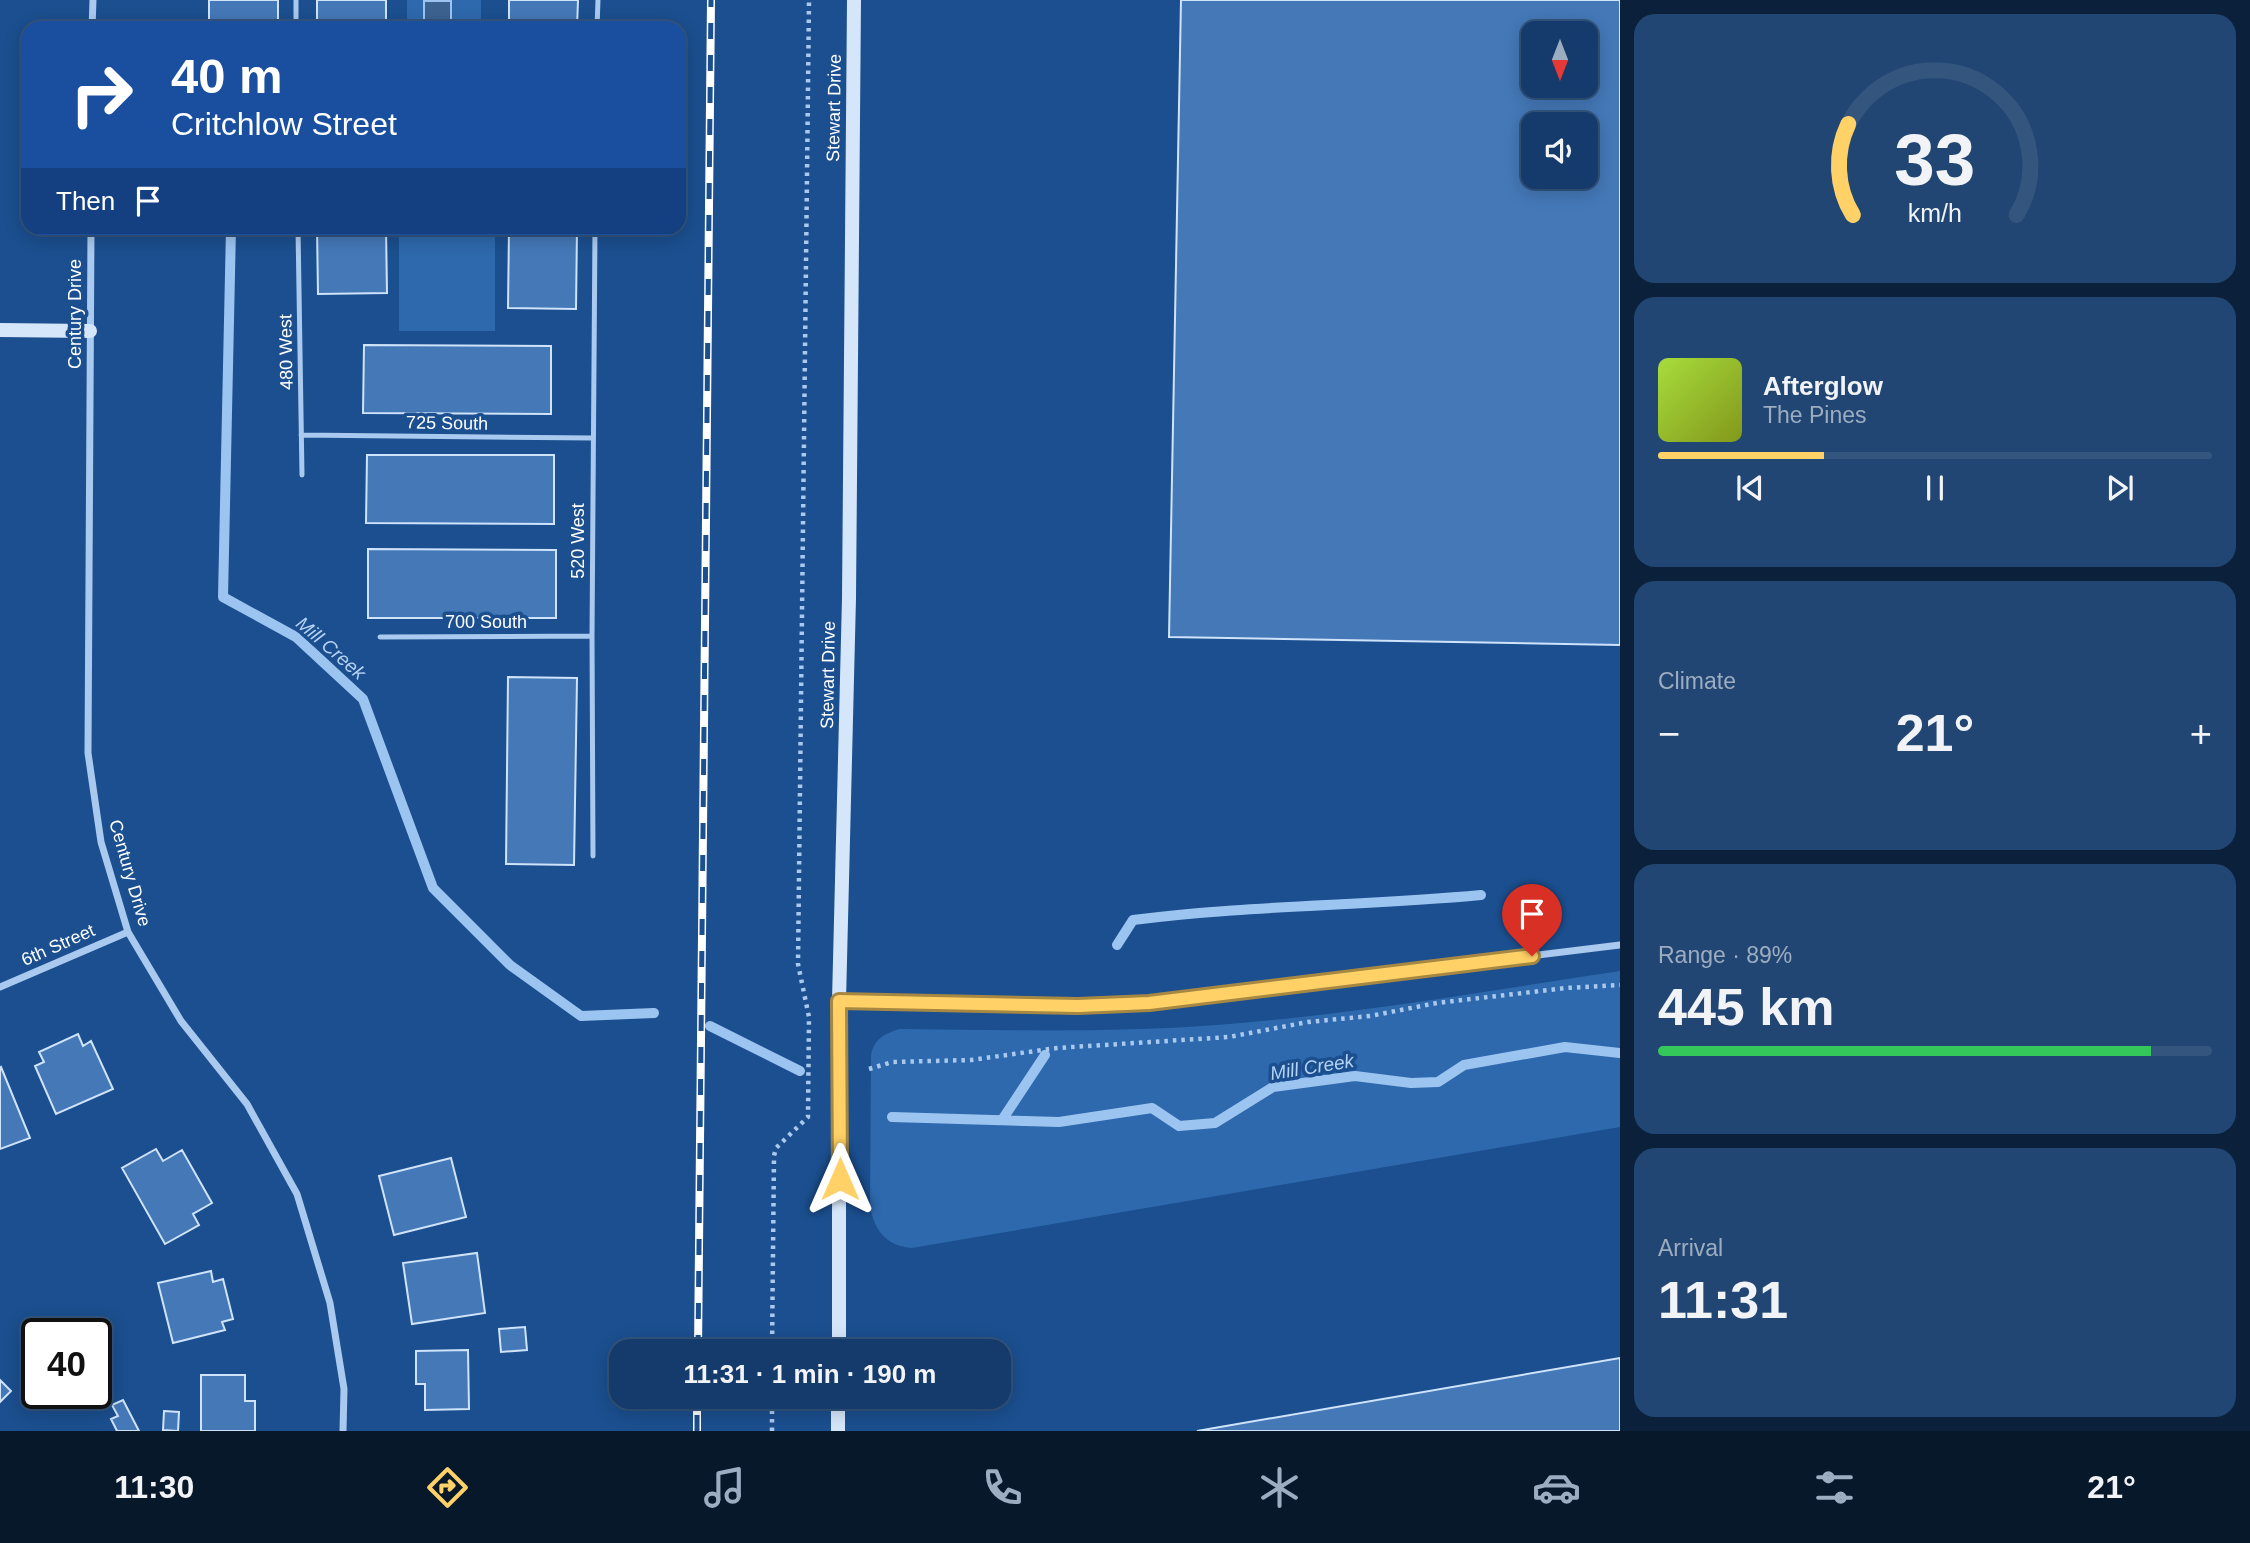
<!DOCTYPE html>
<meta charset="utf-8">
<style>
body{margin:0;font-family:Helvetica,sans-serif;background:#214673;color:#f1f3f6;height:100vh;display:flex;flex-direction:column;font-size:26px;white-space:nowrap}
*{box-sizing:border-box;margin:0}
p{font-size:23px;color:#9dadc1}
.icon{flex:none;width:38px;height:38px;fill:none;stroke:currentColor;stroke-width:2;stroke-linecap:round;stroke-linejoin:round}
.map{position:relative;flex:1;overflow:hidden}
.sheet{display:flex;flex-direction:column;gap:14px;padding:14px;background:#0b203b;width:630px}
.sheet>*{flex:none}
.hud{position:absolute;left:21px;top:21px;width:665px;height:214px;border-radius:21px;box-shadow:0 4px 18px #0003,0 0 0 2px #33557e;background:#1a4fa0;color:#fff;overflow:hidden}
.needle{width:46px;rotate:180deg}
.tools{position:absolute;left:1521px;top:21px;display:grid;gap:14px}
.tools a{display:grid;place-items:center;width:77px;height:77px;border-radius:14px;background:#143b6b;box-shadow:0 4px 18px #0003,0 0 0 2px #33557e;font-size:35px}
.speed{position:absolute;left:21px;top:1318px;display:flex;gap:14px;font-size:35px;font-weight:700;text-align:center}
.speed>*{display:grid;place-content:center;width:91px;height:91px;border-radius:50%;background:#143b6b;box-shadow:0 4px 18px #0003,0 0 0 2px #33557e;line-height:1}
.speed .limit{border:4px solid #111;border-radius:10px;background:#fff;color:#111}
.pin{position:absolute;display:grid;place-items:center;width:60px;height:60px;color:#fff;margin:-72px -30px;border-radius:50% 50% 50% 0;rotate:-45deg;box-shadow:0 0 7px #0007}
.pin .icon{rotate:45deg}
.me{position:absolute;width:77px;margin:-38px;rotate:0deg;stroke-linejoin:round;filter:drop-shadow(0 0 5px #0008)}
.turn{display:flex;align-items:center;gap:24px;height:147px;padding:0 35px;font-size:32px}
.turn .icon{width:91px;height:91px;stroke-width:2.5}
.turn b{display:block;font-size:49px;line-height:60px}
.then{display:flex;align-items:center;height:66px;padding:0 35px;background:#0003;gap:14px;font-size:26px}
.big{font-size:52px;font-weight:700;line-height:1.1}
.sheet .widget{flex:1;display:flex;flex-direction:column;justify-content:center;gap:10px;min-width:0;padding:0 24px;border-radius:21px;background:#214673}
.sheet .dial{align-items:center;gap:0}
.dial svg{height:182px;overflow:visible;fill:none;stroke:#33557e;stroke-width:7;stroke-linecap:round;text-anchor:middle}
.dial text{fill:#f1f3f6;stroke:none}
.song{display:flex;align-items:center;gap:21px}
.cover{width:84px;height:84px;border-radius:10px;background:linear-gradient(135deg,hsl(80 70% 55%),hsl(70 70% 35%))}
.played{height:7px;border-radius:4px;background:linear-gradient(90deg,#ffd166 30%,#33557e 30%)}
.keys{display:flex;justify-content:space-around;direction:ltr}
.heat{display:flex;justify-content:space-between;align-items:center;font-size:38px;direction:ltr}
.charge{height:10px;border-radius:5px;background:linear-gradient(90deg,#34c759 89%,#33557e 0)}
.trip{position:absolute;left:609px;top:1339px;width:402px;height:70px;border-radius:21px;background:#143b6b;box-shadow:0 4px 18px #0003,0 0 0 2px #33557e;font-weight:700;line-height:70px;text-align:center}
.dock{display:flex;height:112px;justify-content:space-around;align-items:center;background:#08182b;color:#9dadc1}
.dock .icon{width:49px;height:49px}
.dock .current{color:#ffd166}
.dock b{font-size:32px;color:#f1f3f6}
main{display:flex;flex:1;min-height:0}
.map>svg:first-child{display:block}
.green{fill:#2e69ad}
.water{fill:#3c6290;stroke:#9cc4f0;stroke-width:2}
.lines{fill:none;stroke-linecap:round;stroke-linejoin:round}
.stream{stroke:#9cc4f0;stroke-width:10}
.building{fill:#4478b7;stroke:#cfe3fa;stroke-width:2;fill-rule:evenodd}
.path{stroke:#a9c9ee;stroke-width:4.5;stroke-dasharray:3.5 5;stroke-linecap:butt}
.lane{stroke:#a9c9ee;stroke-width:5}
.street{stroke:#a9c9ee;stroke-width:7}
.secondary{stroke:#d6e6fa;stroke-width:14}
.rail-casing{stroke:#fff;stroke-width:8}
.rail{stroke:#1b4f8f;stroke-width:5;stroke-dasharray:16;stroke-linecap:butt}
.route-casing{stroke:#a68842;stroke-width:18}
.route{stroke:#ffd166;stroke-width:12}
.labels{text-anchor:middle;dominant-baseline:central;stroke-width:7;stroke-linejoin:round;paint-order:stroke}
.street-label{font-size:18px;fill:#fff;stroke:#1b4f8f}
.water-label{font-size:19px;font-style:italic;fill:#b5d3f5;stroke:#1b4f8f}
</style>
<main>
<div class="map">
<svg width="1620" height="1431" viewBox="0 0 1620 1431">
<rect width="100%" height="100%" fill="#1b4f8f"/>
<path class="green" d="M407 0H481V28H407Z
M399 228H495V331H399Z
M1620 971V1127L912 1248C886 1246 874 1230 870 1206L871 1055C874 1039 884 1034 899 1029 1005 1030 1110 1033 1216 1025 1351 1015 1486 991 1620 971Z"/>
<path class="water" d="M424 1H451V28H424Z"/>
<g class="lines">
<path class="stream" d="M231 228 223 597 296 637 363 699 433 888 510 965 581 1016 654 1013
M1117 945 1133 920C1248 905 1365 906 1481 895
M710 1026 800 1071
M892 1117 1059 1122 1152 1108 1179 1126 1215 1123 1273 1087 1355 1076 1411 1083 1438 1082 1464 1065 1565 1047 1620 1053
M1002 1120 1045 1055"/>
</g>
<path class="building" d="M209 0H278V28H209Z
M317 0H386V28H317Z
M509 0H578L577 28H509Z
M1181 0H1620V645L1169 637ZM1533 33H1586V86H1533ZM1533 124H1586V177H1533Z
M317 228H386L387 293 318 294Z
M509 228H577L576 309 508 308Z
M364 345 551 346V414L363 413Z
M367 455H554V524L366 523Z
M368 549 556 550V618H368Z
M508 677 577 678 574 865 506 864Z
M78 1034 83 1046 91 1041 113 1089 56 1114 35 1066 44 1062 39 1052Z
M1 1067 30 1138 0 1149V1068Z
M156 1149 163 1161 182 1150 212 1203 193 1214 199 1225 165 1244 122 1168Z
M451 1158 466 1217 394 1235 379 1176Z
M477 1253 485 1313 412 1324 403 1263Z
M211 1271 213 1282 223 1279 233 1319 222 1322 225 1330 173 1343 158 1283Z
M525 1327 527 1350 501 1352 499 1329Z
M468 1350 469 1409 425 1410V1384H416V1351Z
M1620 1358V1431H1197Z
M201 1375H245V1401H255V1431H201Z
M0 1380 11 1391 0 1402Z
M123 1400 139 1431H117L111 1419 118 1416 112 1405Z
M164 1411 179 1412 178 1431 163 1430Z"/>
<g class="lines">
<path class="path" d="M869 1069 892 1062 971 1060 1057 1048 1229 1037 1308 1022 1370 1016 1437 1003 1566 988 1620 985
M772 1351 774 1156 776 1148 808 1117 809 1017 798 964 809 0
M772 1431V1396"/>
<path class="lane" d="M296 0V28
M597 28 598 0
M298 228 302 475
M301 435 593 438
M380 637 592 636
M593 856 592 636 595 228"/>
<path class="street" d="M92 28 93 0
M91 228 88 753 101 842 128 932 181 1021 247 1104 297 1194 330 1303 344 1389 343 1431
M0 987 128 932
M839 1001 1078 1006 1149 1003 1620 945"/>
<path class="secondary" d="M0 330 90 331
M839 1351V1001L849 598 854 0
M838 1431V1396"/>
<defs>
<path id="rail" d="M698 1351 711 0
M697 1431V1396"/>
</defs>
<use href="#rail" class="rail-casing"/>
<use href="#rail" class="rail"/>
</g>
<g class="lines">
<defs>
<path id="route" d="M840 1179 839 1001 1078 1006 1149 1003 1532 956"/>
</defs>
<use href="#route" class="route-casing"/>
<use href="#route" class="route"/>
</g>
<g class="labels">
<g class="street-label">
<text transform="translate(834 108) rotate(-89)">Stewart Drive</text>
<text transform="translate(75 314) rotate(-90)">Century Drive</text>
<text transform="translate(286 352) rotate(-91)">480 West</text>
<text transform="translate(447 423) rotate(1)">725 South</text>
<text transform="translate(578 541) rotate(-90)">520 West</text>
<text x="486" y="622">700 South</text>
<text transform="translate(828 675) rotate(-89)">Stewart Drive</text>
<text transform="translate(130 873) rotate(74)">Century Drive</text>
<text transform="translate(58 945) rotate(-24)">6th Street</text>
</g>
<g class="water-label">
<text transform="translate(331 648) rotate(41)">Mill Creek</text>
<text transform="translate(1312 1067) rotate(-9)">Mill Creek</text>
</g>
</g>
</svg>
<div class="tools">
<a><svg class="needle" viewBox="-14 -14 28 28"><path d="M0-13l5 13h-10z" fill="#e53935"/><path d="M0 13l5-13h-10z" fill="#9dadc1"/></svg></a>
<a><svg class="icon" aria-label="sound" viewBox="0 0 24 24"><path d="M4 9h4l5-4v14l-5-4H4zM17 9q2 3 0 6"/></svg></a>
</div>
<div class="speed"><div class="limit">40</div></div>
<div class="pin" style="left:1532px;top:956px;background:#d93025"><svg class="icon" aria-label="arrive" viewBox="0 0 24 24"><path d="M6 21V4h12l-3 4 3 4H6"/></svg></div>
<svg class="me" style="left:840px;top:1179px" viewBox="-20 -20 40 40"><path d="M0-17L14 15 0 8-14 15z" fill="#ffd166" stroke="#fff" stroke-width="4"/></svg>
<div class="trip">11:31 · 1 min · 190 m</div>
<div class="hud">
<div class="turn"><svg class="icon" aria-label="right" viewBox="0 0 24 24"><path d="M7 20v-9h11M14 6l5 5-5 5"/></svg><div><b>40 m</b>Critchlow Street</div></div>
<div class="then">Then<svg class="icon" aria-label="arrive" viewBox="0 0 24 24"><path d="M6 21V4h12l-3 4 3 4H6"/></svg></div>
</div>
</div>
<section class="sheet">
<div class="widget dial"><svg viewBox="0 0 100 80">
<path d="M14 69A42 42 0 1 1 86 69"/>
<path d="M14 69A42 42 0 0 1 12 29" stroke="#ffd166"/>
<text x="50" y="56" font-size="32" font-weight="700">33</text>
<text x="50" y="72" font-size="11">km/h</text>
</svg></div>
<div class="widget">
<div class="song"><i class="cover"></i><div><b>Afterglow</b><p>The Pines</p></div></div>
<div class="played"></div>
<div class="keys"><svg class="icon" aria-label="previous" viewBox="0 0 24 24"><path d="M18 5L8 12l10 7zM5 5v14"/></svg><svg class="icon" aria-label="pause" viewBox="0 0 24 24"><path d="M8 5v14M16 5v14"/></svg><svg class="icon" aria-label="next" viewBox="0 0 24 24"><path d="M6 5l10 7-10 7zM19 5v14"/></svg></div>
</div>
<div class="widget"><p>Climate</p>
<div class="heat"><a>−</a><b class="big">21°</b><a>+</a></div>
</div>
<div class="widget"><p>Range · 89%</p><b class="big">445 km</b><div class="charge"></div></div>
<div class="widget"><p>Arrival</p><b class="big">11:31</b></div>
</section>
</main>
<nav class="dock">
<b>11:30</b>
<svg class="icon current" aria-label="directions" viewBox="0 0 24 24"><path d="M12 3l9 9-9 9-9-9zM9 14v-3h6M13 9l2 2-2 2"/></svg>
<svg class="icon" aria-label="music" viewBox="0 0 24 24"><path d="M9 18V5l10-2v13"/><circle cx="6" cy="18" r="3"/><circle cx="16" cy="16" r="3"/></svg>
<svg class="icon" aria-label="phone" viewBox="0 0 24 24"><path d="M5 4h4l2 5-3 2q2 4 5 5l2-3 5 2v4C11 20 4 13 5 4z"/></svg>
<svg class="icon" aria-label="climate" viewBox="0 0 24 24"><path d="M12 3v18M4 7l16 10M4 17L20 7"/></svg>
<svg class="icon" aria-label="car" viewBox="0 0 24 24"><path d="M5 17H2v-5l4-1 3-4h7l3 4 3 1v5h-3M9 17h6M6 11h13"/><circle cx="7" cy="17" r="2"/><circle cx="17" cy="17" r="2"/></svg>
<svg class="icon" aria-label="filters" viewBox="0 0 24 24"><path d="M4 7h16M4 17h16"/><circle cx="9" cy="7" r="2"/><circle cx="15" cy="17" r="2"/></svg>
<b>21°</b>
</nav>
